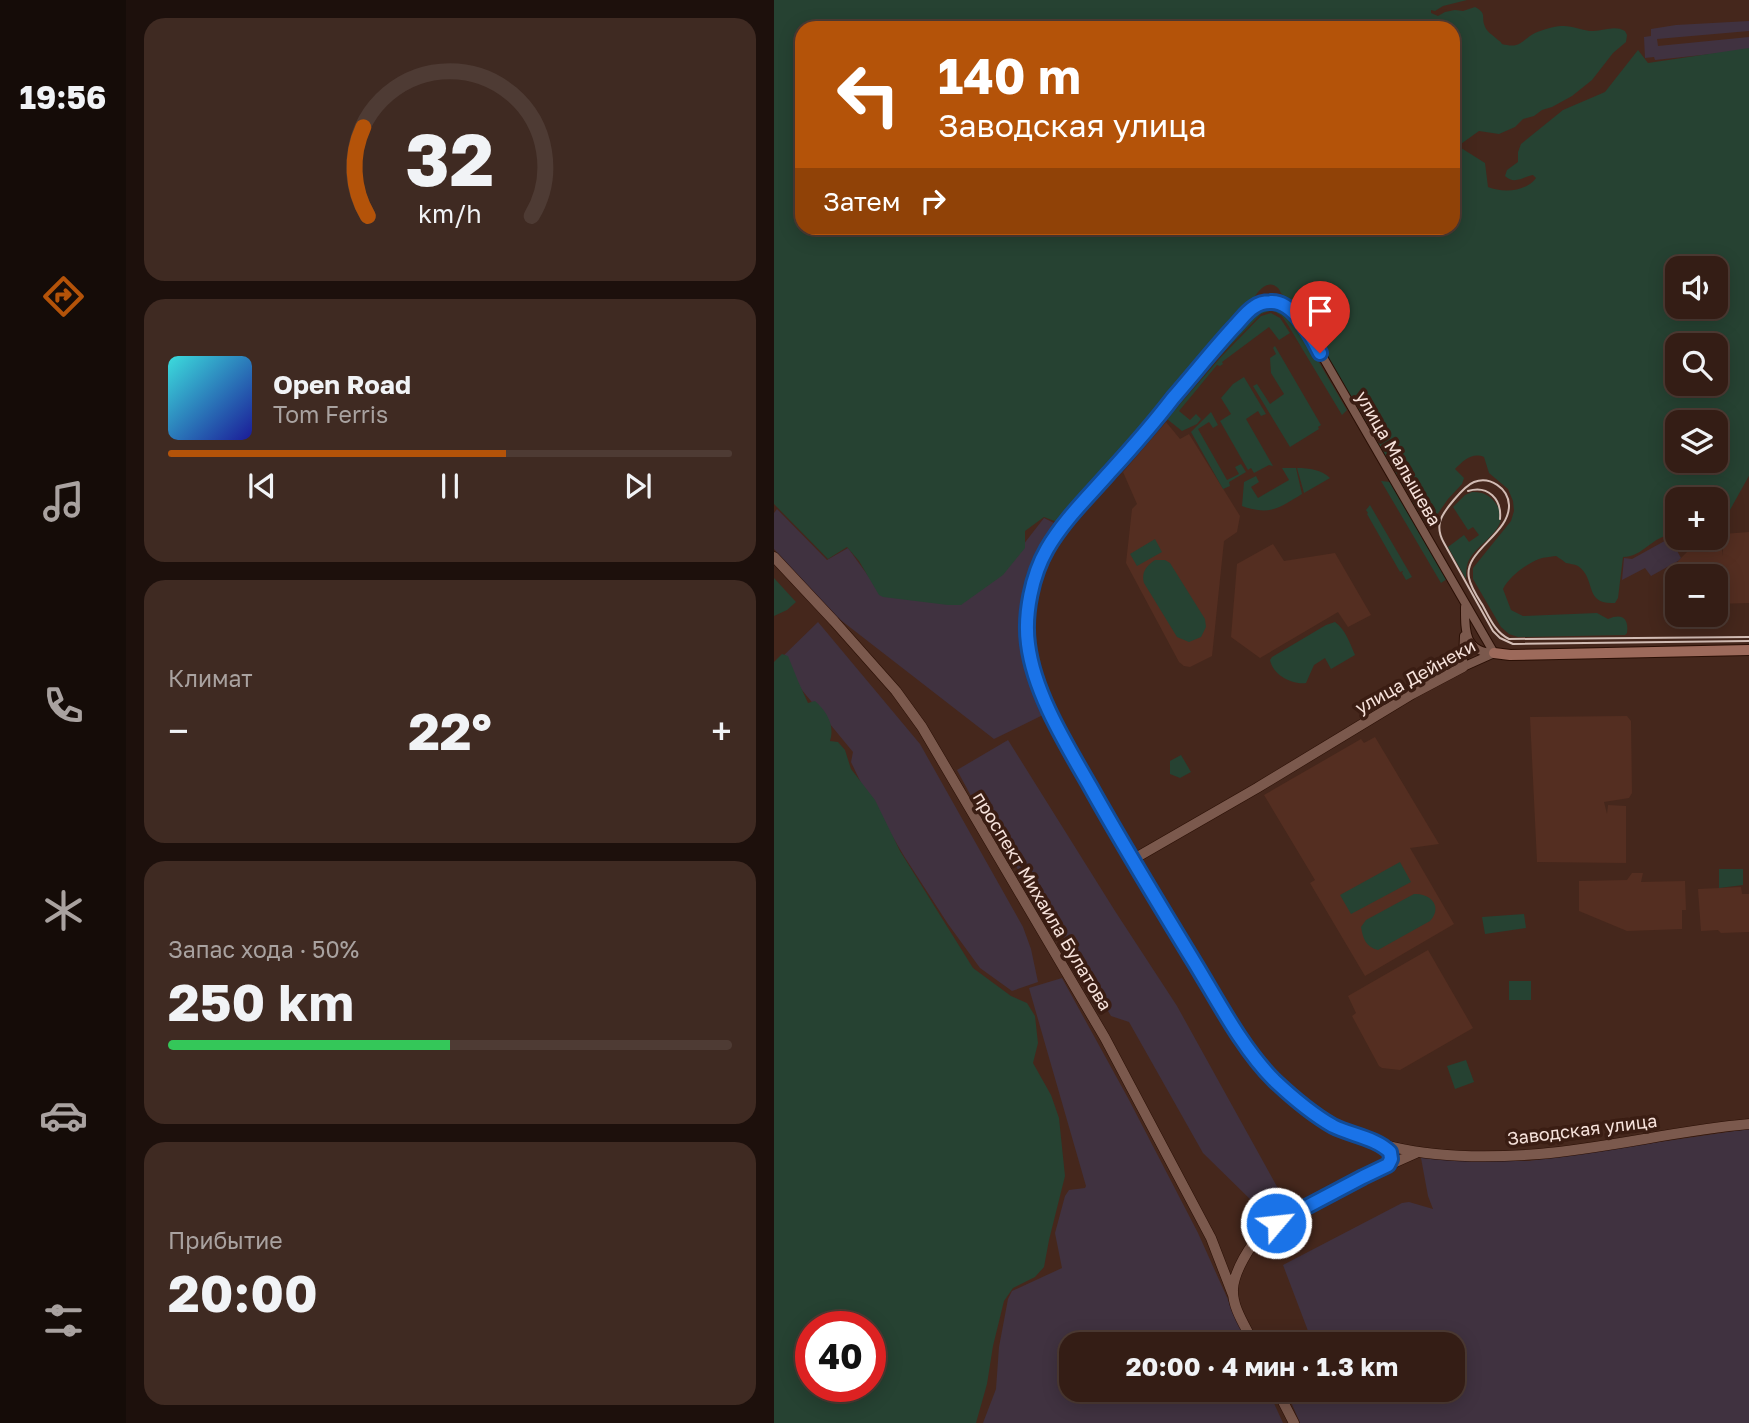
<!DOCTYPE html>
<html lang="ru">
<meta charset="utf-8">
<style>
body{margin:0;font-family:"Golos Text",sans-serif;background:#3f2a22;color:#f1f3f6;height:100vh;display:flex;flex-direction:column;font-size:26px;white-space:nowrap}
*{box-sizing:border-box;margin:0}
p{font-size:23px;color:#a9a2a0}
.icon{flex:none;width:38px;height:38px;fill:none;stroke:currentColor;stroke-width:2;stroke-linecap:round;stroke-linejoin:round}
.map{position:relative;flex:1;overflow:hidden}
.drawer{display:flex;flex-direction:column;gap:18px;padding:18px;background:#1d100c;width:648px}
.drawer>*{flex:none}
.top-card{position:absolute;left:21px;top:21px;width:665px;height:214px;border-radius:21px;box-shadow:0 4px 18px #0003,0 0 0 2px #4e3b34;background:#b45309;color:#fff;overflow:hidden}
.controls{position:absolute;left:891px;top:256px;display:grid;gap:14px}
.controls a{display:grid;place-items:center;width:63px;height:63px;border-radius:14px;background:#341d15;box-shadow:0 4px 18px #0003,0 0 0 2px #4e3b34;font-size:35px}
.speed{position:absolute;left:21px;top:1311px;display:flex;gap:14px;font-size:35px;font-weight:700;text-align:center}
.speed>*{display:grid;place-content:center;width:91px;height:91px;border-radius:50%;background:#341d15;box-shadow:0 4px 18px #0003,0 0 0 2px #4e3b34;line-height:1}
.speed .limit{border:10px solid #d22;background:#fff;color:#111}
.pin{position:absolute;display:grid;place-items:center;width:60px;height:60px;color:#fff;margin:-72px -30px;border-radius:50% 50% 50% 0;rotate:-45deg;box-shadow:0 0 7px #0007}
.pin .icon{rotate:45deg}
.me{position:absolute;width:77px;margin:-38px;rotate:62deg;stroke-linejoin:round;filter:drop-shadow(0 0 5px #0008)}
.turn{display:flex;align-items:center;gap:24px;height:147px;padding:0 28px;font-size:32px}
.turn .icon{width:91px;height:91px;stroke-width:2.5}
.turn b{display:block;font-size:49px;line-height:60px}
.then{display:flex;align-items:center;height:66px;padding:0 28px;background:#0003;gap:14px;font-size:26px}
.big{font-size:52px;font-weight:700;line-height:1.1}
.drawer .card{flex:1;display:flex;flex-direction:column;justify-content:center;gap:10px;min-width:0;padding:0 24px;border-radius:21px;background:#3f2a22}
.drawer .dial{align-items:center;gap:0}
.dial svg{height:182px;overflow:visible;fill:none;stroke:#4e3b34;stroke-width:7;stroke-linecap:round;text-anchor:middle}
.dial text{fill:#f1f3f6;stroke:none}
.song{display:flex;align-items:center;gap:21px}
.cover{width:84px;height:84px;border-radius:10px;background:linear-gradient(135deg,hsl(180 70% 55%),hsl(240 70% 35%))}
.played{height:7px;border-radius:4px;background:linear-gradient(90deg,#b45309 60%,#4e3b34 60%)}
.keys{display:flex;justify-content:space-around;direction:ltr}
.heat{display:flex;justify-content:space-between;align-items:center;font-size:38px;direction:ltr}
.charge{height:10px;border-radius:5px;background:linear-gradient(90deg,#34c759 50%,#4e3b34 0)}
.trip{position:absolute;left:285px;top:1332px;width:406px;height:70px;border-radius:21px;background:#341d15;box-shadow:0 4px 18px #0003,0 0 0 2px #4e3b34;font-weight:700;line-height:70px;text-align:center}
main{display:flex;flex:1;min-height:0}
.tabs{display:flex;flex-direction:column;width:126px;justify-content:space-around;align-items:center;background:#150c08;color:#a9a2a0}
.tabs .icon{width:49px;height:49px}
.tabs .active{color:#b45309}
.tabs b{font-size:32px;color:#f1f3f6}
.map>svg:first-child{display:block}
.built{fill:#542e21}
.industrial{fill:#403240}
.green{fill:#264232;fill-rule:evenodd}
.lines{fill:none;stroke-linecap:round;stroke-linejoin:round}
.minor-casing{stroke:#2a0f05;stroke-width:10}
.tertiary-casing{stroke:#2a0f05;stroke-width:11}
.secondary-casing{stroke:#2a0f05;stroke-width:12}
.minor{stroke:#7b594d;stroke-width:8}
.tertiary{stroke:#7b594d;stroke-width:10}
.secondary{stroke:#9d6a5b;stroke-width:10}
.tram{stroke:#d2bcb4;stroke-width:2}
.route-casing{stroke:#114b97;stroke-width:18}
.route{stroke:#1a73e8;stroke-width:12}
.labels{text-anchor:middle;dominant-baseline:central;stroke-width:7;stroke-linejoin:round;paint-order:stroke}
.street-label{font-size:18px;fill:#f6e2db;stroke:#3a1d13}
</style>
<main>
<nav class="tabs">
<b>19:56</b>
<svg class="icon active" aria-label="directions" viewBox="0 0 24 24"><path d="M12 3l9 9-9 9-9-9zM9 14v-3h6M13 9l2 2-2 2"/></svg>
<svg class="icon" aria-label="music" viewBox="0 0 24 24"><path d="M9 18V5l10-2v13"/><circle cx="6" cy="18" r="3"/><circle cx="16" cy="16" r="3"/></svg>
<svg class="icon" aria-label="phone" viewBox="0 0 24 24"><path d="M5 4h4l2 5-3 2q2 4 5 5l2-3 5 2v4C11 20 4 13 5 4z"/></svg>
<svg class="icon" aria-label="climate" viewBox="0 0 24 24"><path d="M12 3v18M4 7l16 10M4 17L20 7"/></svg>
<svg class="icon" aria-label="car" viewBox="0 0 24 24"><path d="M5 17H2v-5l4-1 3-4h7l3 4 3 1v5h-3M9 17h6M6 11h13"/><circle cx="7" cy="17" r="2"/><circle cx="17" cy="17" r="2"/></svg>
<svg class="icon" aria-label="filters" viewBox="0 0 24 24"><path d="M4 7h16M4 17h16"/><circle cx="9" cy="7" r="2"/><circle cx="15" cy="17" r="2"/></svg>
</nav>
<section class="drawer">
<div class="card dial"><svg viewBox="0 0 100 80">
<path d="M14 69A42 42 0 1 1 86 69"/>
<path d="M14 69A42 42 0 0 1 12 30" stroke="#b45309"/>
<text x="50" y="56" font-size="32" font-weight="700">32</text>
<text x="50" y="72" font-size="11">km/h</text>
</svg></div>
<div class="card">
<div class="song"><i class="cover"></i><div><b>Open Road</b><p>Tom Ferris</p></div></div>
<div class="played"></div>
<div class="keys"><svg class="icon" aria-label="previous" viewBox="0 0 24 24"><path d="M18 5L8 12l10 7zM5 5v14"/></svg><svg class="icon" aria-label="pause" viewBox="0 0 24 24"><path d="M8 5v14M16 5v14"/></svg><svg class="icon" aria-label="next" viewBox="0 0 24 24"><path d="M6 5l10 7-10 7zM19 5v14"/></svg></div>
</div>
<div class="card"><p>Климат</p>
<div class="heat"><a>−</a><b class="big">22°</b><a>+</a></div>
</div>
<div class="card"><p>Запас хода · 50%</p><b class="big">250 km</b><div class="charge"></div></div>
<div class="card"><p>Прибытие</p><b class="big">20:00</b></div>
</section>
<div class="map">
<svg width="976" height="1423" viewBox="0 0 976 1423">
<rect width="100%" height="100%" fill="#45271c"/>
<path class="built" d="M392 422 406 439 415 434 466 516 463 532 450 541 438 656 416 667 410 666 405 662 352 563 358 509 363 504 349 472Z
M975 532V603L942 604V576H907L904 561 916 549H948L949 556V534Z
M499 544 510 561 561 553 597 615 574 627 564 612 486 658 457 637 463 564Z
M853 716 857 721 858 793 855 798 830 802 833 814 834 805 852 806V863L763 862 756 717Z
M601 737 665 844 636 848 680 924 591 976 536 883 541 880 490 795 587 739 590 743Z
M858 873H869L867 882 911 881 912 910H908V929L853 931 805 911V881L853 880Z
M967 887 968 894H975V932L947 933 944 930 927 931 924 889Z
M654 950 699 1028 626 1070 608 1068 605 1066 578 1016 582 1013 574 996Z"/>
<path class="industrial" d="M975 21V31L883 39 884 46 975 37V50L881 60 880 57 871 58 870 37 877 36V29L902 25Z
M3 509 53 560 74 548 108 595 224 577 270 518 282 524 263 558 254 581 249 607 247 627 248 641 257 675 273 713 220 739 55 611 0 549V513Z
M896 538 907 558 904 561 877 576 871 568 848 580 850 558 858 559Z
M44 622 146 744 249 927 257 949 264 982 238 991 206 968 174 924 130 856 88 785 77 762 79 752 4 661Z
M234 740 341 911 403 1006 506 1192 480 1203 429 1153 355 1022 337 1016 280 921 211 822 183 770Z
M288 978 354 1098 424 1233 474 1344H298V1390H494L509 1423H209L222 1389 225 1347 234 1299 238 1291 288 1268 281 1233 291 1196 295 1190 311 1188 312 1186 255 988Z
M975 1129V1423H526L512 1390H679V1344H539L509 1265 628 1203 635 1202 659 1209 654 1196 647 1158 755 1161Z"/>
<path class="green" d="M0 0H693L669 6 661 11 657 10V13L664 16 671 12 681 10 689 11 701 7C712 13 708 15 710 24 712 32 719 35 724 40 730 44 725 44 733 45 747 48 750 38 761 33 768 30 780 26 787 26 797 25 809 31 819 31 831 31 840 25 851 31L853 35 852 42 839 53 818 80 798 96 778 107 768 110 760 116 749 119 741 127 725 134 705 131 684 146 711 163 714 187C729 193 752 192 762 178L759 175C748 177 741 185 731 176L733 170 744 162V152L747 144 789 110 831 92 864 50 874 63 975 48 976 474 942 535V499H903V537H939L917 544H907L900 535C879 534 870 557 849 557L844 598 841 603C809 605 823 579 804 566 800 564 796 564 792 563 791 562 784 557 782 556 777 557 770 557 765 559 752 564 735 577 729 589L737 610 749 616 823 613 834 619C848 613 855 618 853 633L851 635 744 637 735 634 727 627 699 579V568L737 521 740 511 739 501 734 489 715 473 710 457C698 452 689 461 681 469L690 478 688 484 674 499 658 522 654 523 649 520 526 309C520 303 512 299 507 293 506 292 506 290 504 288 491 276 480 298 474 307L283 522 270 517 251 531V548L229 575 187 605H174L109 597 105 595 85 561 73 547 54 559 0 504ZM28 28H679V228H28ZM903 268H942V306H903ZM903 345H942V383H903ZM903 422H942V460H903Z
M499 306 512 313 522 323 573 410 568 415 514 325 508 316 498 310 487 314 445 357 392 418 390 417 431 366 476 317 488 309Z
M497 313 506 318 516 333 505 340 495 327 448 362 449 364 446 366 443 365 405 411 416 420 422 414 427 419 423 424 408 431 393 419 446 358 487 316Z
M501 346 547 425 544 427 545 429 516 447 479 386 483 384 496 404 510 394 497 373 496 358 502 354 499 348Z
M470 377 492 414 487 416 484 411 472 419 499 466 495 465 480 473 477 468 474 470 446 421 457 414 447 398 459 384Z
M437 412 444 425 439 428 435 422 424 429 453 480 465 474 461 467 467 464 472 472 455 482 456 486 449 489 417 432Z
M508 468H522L528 494C505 508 496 516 468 506L470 482 482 476 485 482 477 487 484 498 515 480Z
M523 468C535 468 548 470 556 478L530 493Z
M607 481 617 482 673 579 667 583Z
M698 492C706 492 712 493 718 499 745 527 703 541 694 562 692 568 692 573 692 579L674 547 690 535 695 542 705 535 699 527 694 530 679 507 691 495Z
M596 505 638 577 632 580 628 573 629 571 626 572 593 514 594 513 592 510Z
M381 539 388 552 363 566 356 554Z
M381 560H391L396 563 431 619 432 627 427 637 415 642 403 637 370 583C367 573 372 566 381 560Z
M0 578 22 602 13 610 0 616Z
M561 622C572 630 576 644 581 655L557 669 551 658 540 665 532 683C518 685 499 675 496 660L498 657 552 625Z
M8 654 14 656 24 681 34 703 41 701C53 712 61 725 56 741L64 742 71 750 77 769 101 800 126 851 199 968 237 996 253 1003 261 1016 264 1043 259 1063 277 1095 285 1118 291 1176 275 1240 270 1267 261 1277 239 1288 230 1301 219 1346 213 1384 202 1423H0V662ZM37 1326H96V1386H37Z
M407 755 417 772 406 778 396 774V761Z
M626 862 637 882 577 914 566 895Z
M945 869H969V885L945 888Z
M640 894C657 893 669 907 656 921L604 950C592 947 589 939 587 927L592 920Z
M750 914 752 928 711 934 708 917Z
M735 981H757V1000H735Z
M692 1060 700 1082 681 1089 673 1066Z"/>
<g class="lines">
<defs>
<path id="minor" d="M691 607C691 630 690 652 720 653
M689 667 718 654
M684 669 689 661 690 636
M358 860C330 811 299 762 276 710 267 689 257 667 254 644 250 614 258 578 272 551 278 540 287 530 294 521L441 348 480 307 494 302H501L508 304 516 309 526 320 535 333 720 653
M609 1145 616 1152 617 1159 614 1165"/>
<path id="tertiary" d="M0 557 60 621 122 691 148 727 331 1038 437 1238 459 1295
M689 667 638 694 483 788 358 860C384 904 411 948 438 992 456 1020 473 1050 495 1075 565 1154 666 1162 765 1154 836 1148 905 1130 976 1124
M480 1344C472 1327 458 1308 459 1289 460 1272 476 1244 489 1233 502 1221 520 1214 535 1205 570 1186 605 1169 642 1153
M503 1390 520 1423"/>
<path id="secondary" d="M720 653 736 655 976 650"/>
</defs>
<use href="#minor" class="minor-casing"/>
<use href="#tertiary" class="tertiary-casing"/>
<use href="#secondary" class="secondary-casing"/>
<use href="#minor" class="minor"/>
<use href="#tertiary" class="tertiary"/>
<use href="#secondary" class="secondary"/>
<path class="tram" d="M694 491C714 485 728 499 726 519
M976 637 735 639C722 633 716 619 709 606 704 598 697 588 695 578 689 551 736 534 735 505 734 488 716 476 700 482 690 486 668 512 666 522 664 530 666 536 670 543L719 631 726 638 739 644 976 641"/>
</g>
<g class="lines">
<defs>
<path id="route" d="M502 1223 589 1177 614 1165 617 1159 616 1152C602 1138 577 1135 559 1126 538 1114 518 1097 500 1080 469 1049 445 1003 422 965 386 906 350 847 316 786 292 744 260 693 254 644 250 614 258 575 273 549 289 521 314 497 335 473 357 449 379 424 399 398 419 375 438 351 459 328 466 321 472 312 480 307 484 304 491 302 496 302 519 300 537 335 546 353"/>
</defs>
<use href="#route" class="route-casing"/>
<use href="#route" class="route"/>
</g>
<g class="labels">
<g class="street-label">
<text transform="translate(625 458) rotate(60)">улица Малышева</text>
<text transform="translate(641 676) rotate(-29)">улица Дейнеки</text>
<text transform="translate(269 901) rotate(59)">проспект Михаила Булатова</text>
<text transform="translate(808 1129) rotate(-7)">Заводская улица</text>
</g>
</g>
</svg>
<div class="controls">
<a><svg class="icon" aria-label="sound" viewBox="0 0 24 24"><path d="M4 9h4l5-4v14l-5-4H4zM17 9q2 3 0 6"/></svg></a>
<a><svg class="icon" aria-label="search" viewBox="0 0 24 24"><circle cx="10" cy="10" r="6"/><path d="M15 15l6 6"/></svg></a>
<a><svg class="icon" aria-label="layers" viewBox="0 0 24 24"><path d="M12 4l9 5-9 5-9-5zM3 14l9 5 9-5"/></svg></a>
<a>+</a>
<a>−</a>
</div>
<div class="speed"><div class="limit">40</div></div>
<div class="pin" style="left:546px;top:353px;background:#d93025"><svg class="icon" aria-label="arrive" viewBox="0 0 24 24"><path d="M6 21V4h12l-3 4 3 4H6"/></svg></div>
<svg class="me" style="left:502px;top:1223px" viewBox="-20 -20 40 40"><circle r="17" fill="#1a73e8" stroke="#fff" stroke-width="3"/><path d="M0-11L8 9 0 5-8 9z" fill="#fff"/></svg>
<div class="trip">20:00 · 4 мин · 1.3 km</div>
<div class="top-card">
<div class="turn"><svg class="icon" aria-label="left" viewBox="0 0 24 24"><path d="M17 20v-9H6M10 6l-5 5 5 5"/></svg><div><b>140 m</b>Заводская улица</div></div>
<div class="then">Затем<svg class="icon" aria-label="right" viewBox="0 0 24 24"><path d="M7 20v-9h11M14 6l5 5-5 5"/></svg></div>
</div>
</div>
</main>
